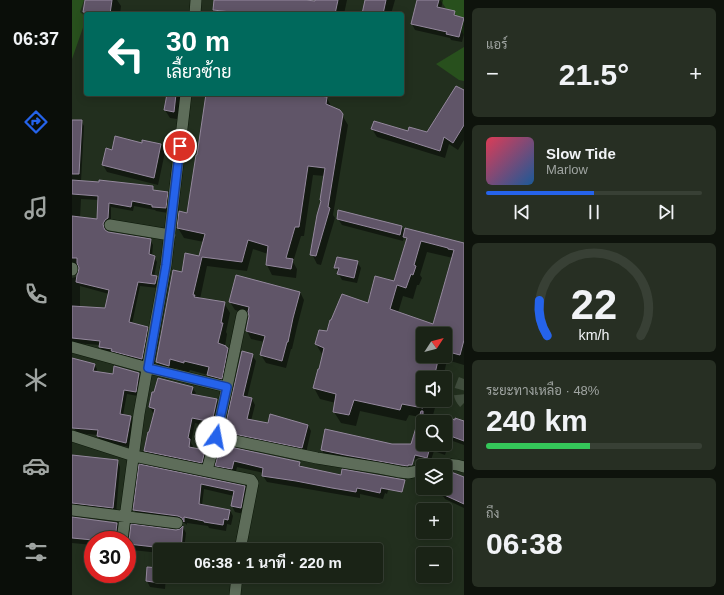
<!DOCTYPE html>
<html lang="th">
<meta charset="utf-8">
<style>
body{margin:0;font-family:Arial,Sarabun,sans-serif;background:#272f23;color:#f1f3f6;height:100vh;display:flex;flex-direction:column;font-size:15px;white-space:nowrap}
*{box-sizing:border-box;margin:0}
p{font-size:13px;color:#9fa4a1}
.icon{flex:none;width:22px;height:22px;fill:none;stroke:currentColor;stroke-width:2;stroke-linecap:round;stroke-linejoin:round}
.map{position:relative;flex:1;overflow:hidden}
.sheet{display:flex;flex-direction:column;gap:8px;padding:8px;background:#0e130c;width:260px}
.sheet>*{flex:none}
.guide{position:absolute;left:12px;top:12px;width:320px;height:84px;border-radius:4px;box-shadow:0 2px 10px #0003,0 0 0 1px #384035;background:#00695c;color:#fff;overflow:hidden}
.needle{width:26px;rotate:54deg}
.fabs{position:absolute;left:344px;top:327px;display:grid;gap:8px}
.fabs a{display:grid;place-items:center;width:36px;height:36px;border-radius:4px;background:#1a2316;box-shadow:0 2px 10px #0003,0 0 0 1px #384035;font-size:20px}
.speed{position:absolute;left:12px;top:531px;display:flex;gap:8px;font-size:20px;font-weight:700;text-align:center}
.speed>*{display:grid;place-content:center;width:52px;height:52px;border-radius:50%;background:#1a2316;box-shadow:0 2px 10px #0003,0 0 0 1px #384035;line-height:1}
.speed .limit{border:6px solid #d22;background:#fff;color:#111}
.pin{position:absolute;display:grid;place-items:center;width:34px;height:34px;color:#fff;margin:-17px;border:2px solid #fff;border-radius:50%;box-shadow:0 1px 4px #0007}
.me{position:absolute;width:44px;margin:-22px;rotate:12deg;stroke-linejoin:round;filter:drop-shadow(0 0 3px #0008)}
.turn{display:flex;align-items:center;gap:14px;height:84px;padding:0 16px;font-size:18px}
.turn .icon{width:52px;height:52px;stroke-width:2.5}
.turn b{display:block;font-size:28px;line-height:34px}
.big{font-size:30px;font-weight:700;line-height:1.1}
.sheet .widget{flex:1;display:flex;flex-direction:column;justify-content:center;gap:6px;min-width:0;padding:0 14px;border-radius:6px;background:#272f23}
.sheet .dial{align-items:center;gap:0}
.dial svg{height:104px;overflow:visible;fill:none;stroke:#384035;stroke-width:7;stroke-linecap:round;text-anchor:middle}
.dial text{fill:#f1f3f6;stroke:none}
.song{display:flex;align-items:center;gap:12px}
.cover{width:48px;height:48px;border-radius:6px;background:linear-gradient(135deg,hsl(350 70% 55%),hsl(210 70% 35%))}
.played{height:4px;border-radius:2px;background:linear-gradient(90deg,#2563eb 50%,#384035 50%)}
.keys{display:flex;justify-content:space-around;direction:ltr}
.heat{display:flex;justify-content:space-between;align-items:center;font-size:22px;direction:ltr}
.charge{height:6px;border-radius:3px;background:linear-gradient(90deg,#34c759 48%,#384035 0)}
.trip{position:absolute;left:81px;top:543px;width:230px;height:40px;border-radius:4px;background:#1a2316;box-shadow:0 2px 10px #0003,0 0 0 1px #384035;font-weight:700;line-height:40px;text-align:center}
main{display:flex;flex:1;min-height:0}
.tabs{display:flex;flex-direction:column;width:72px;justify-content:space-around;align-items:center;background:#0a0e09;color:#9fa4a1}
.tabs .icon{width:28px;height:28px}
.tabs .current{color:#2563eb}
.tabs b{font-size:18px;color:#f1f3f6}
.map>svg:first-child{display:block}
.green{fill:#28501d}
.shadow{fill:#0007;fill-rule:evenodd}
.building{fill:#605568;stroke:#94889d;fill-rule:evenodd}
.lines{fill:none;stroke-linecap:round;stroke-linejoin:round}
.minor-tunnel{stroke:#404d3d;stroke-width:11;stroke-dasharray:11 5.5;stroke-linecap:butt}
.minor-casing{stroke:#0b1708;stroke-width:12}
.minor{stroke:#5e6d5a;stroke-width:11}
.route-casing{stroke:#184099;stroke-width:10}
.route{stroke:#2563eb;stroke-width:7}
</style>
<main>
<nav class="tabs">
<b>06:37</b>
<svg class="icon current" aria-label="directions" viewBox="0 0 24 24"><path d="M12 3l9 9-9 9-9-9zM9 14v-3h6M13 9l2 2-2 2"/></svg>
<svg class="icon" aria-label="music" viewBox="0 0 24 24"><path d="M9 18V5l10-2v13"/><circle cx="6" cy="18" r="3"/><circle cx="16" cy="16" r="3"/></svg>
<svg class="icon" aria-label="phone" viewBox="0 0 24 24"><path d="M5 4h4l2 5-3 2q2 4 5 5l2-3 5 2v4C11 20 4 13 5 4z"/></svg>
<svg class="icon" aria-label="climate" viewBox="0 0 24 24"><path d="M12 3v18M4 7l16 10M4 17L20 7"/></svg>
<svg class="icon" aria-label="car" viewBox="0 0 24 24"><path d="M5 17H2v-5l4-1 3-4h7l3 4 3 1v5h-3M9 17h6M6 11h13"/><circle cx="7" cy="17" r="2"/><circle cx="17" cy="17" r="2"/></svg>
<svg class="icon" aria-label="filters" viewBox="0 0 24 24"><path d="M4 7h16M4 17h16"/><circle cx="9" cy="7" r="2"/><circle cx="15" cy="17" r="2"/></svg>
</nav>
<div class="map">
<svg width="392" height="595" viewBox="0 0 392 595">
<rect width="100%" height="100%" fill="#222f1e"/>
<path class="green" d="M0 0H12L8 12 14 17V19L0 59Z
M368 0H392V35L371 4Z
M392 47V81L387 80 364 64Z"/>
<path class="shadow" d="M14 0H45L49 6 48 14H14V15L12 12Z
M143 0H225L244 2V0H275L272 14H144L142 10Z
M294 0H323L319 14H291Z
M347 0H371L369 9 382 12 385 17 391 19 392 20V34L390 42 379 40 378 38 343 30 340 24Z
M392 92V140L386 150 377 144 373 158 305 137 300 129 355 134Z
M96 94H109L105 119 98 118 93 110Z
M135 94H228L255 98 260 108 270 115 276 125 261 215 263 218 249 265 245 264 240 254 250 202 253 176 241 175 232 236H229L221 262 225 269 224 278 200 275 195 265 196 254 181 249 175 271 135 266 128 299 152 303 158 313 154 332 155 334 153 346 161 358 155 387 141 384 136 375 118 370 117 372 103 368 102 375 90 371 85 362 111 273 128 257 132 242 112 238 106 228 116 214Z
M0 121H9L12 126 9 181 80 187 82 191 95 193 98 197 96 213 84 211 83 210 62 206 61 211 39 207V223L35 225 33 229 34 231 36 233 78 240 81 245 80 256 82 257 85 262 82 277H84L87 282 86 288 68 286 60 324 75 328 78 333 72 363 31 352 28 347V345L3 343 0 345V278L4 277 7 274 8 268 3 266H0ZM9 199 27 200 26 220 8 218ZM8 286 37 294 33 309 8 308Z
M70 144H89L93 152 86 185 35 172 31 165 40 151Z
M266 219 330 227 333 233 392 244V365L375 360 371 378H351V400H365L360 419 337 415 334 421 288 411 284 426 269 423 262 412 264 403 248 399 242 388 247 371 251 356 244 344 255 332 297 304 322 282 335 241 332 237 331 241 270 225ZM355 252 381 258 362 325 326 313 331 296 341 299 345 285H347L350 278 348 275ZM351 334H373V356H351Z
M285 262 289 268 285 283 270 280 263 267Z
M228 292 232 300 225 327 220 349H219L214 368 194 363 189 355 193 342 179 339 175 331 177 314 163 310 158 302Z
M180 355 184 361 175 398 180 399 183 405 179 421 197 424 236 425 239 431 234 453 157 437 153 431Z
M0 359 22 364 25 369 24 373 42 375 66 374 69 378 66 396 55 394 51 415 58 417 61 422 57 447 29 441 26 436V435L5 433 2 428 0 421Z
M120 387 124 393 123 395 144 400 148 406 143 428 123 423 119 443 121 446 120 449 132 451 136 457 133 468 76 457 73 451 83 413H81L78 407Z
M367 415 383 421 392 422V445L378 440 373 455 362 451 358 463 341 459 351 428V444H373V422H364Z
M150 446 227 463 231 468 318 484 315 494 313 493 311 499 288 494V498L195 482 191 476 192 473 165 467 163 475 148 472 145 465Z
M250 450 325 451 321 468 253 456Z
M0 456 45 461 48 467 44 514 0 510Z
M68 465 173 487 176 493 172 514 163 512 160 506 162 496 132 489 130 505 158 510 161 516 159 525 155 524 154 531 137 528 136 526 115 523V525L114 524 110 522 66 516 62 510Z
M373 474 392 478V508L373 499 372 497 365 493 362 488H373Z
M0 518 45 524 48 530 47 540H21V545L0 543Z
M111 527 114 533 112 550H88V553L60 550 57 544 58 541 109 530Z
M76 568 88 569V576H94L93 589 78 587 75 581Z"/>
<path class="building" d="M13 0H40L38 14H24L11 12Z
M142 0H234L243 1V0H266L263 14H177L141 10Z
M293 0H314L311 14H290Z
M345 0H367L365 7 383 11 382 15 392 18 387 37 374 34 375 32 339 24Z
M384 86 392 90V125L381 143 372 137 368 151 299 129 302 121 336 131 337 127 355 132Z
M95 94H104L102 112 92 110Z
M134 94H234L255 97 254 104 268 110 271 114 256 207 258 208 244 256 238 255 245 215 249 201 248 200 253 168 236 166 227 227H223L214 258 221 259 219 269 194 265 196 246 176 240 170 262 130 257 121 295H123L122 297 153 302 149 323H151L146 343 154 346V347L156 348 150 379 135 375 137 367 112 361V363L98 359 97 366 84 362 101 270 110 272 113 253 127 256 133 234 105 228 107 211 115 213 124 155H125Z
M0 120H10L7 174H0Z
M43 136 70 143V140L89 144 82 178 30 165 34 148 40 150Z
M0 180 27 182V180L81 186V190L96 192 94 208 80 207V205L60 201 59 207 37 203 36 218 33 220 31 224 32 228 33 230 36 232 79 239 77 254 83 256 79 275 85 276 83 284 66 282 57 322 76 327 70 359 39 351 40 349 27 347 28 341 0 338V306L33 308 37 290 4 282 5 275 6 273 7 268 5 263V258H0V216L25 219 26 196 0 194Z
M266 210 330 226 328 235 265 219Z
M333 228 392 243V340L388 355 373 351V345L376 334H351V356H367L362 378H351V408L330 404 328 410 282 400 277 415 261 412 264 394 241 388 246 369H247L252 348 243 344 247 330 255 331 258 320H259L270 294 296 303 303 276 322 281 335 238 331 237ZM349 241 376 248V249L382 250 361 324 318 309 325 285 334 288 339 274 341 275 344 266 342 265Z
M265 257 286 261 282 278 265 274 267 268H262Z
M164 275 228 292 221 318 216 342H215L210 361 188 355 193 336 174 331 177 316 176 312 177 307 157 302Z
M170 351 181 354 171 396 180 398 175 419 196 423 198 414 236 425 230 448 152 432Z
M0 358 23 364 21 371 41 374 42 366 67 373 64 392 52 390 48 414 59 416 54 443 25 436 26 430 0 428Z
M86 378 121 387 119 394 145 399 140 422 120 418 116 438 118 439 117 447 133 450 130 463 72 451 76 432H77L83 409 77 407 80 392H82Z
M349 411H351V444H359L355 458 343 455 340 465H336V466L329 465 273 455 249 450 253 429 320 444H339Z
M373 416 383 420V418L392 421V441L373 434Z
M149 445 228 462 227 466 269 475 270 469 333 480 330 492 309 488 308 493 285 488 284 492 260 488 224 481 190 476 191 468 162 461 160 469 143 466Z
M0 455 46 460 41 508 0 503Z
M67 464 173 486 169 508 159 506 162 491 129 484 127 504 158 510 156 520 152 519 151 525 132 522V521L112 517V522L110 518 106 516 61 510Z
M379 472 392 477V504L357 488H373V473L377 475Z
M0 517 45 523 43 540H21L0 538Z
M59 524 104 530 108 529 111 526 109 550 56 544 57 541Z
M75 567 88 568V583L74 581Z"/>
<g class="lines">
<path class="minor-tunnel" d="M392 379C388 389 384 395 392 403"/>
<defs>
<path id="minor" d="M123 14 124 0
M38 225 98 235
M0 268V270
M0 347 76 368 155 387 144 437 245 458 307 468 328 472 336 473 351 470
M155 387 170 315
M0 436 62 456 179 480 181 483 168 550
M369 466C378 464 383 464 392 467
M135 470 144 437
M0 510 105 523
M50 540 67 414 94 265 114 94
M163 595 165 576"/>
</defs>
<use href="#minor" class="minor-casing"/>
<use href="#minor" class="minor"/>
</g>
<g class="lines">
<defs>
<path id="route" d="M108 146 94 265 76 368 155 387 144 437"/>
</defs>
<use href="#route" class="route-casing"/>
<use href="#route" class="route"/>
</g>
</svg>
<div class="fabs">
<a><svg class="needle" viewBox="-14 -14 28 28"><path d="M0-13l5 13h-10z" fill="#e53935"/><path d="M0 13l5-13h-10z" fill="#9fa4a1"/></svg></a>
<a><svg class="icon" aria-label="sound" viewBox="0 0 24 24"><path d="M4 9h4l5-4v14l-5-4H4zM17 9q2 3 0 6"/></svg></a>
<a><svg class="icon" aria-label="search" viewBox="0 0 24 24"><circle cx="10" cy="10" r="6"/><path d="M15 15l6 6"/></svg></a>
<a><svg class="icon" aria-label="layers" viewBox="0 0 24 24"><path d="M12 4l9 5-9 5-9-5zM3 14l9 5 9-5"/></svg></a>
<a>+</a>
<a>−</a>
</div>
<div class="speed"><div class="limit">30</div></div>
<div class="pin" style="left:108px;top:146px;background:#d93025"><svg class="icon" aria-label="arrive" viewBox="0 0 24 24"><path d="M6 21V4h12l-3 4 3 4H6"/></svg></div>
<svg class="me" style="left:144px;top:437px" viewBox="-20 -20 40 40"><circle r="19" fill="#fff"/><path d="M0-13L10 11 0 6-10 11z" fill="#2563eb"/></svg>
<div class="trip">06:38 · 1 นาที · 220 m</div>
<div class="guide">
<div class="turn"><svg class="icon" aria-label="left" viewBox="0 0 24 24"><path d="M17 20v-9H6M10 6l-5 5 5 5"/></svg><div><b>30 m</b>เลี้ยวซ้าย</div></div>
</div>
</div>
<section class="sheet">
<div class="widget"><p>แอร์</p>
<div class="heat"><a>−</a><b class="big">21.5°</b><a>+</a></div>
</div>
<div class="widget">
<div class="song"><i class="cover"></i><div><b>Slow Tide</b><p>Marlow</p></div></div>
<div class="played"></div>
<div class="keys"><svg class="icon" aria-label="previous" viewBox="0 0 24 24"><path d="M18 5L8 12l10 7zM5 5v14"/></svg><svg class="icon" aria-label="pause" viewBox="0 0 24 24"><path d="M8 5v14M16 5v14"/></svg><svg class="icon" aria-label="next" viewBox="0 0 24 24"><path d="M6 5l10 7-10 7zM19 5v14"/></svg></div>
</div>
<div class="widget dial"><svg viewBox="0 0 100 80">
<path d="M14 69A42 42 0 1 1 86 69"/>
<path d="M14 69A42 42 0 0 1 8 42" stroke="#2563eb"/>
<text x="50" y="56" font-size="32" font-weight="700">22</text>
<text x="50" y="72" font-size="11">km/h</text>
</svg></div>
<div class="widget"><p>ระยะทางเหลือ · 48%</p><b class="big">240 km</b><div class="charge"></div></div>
<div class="widget"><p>ถึง</p><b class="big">06:38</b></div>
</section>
</main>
